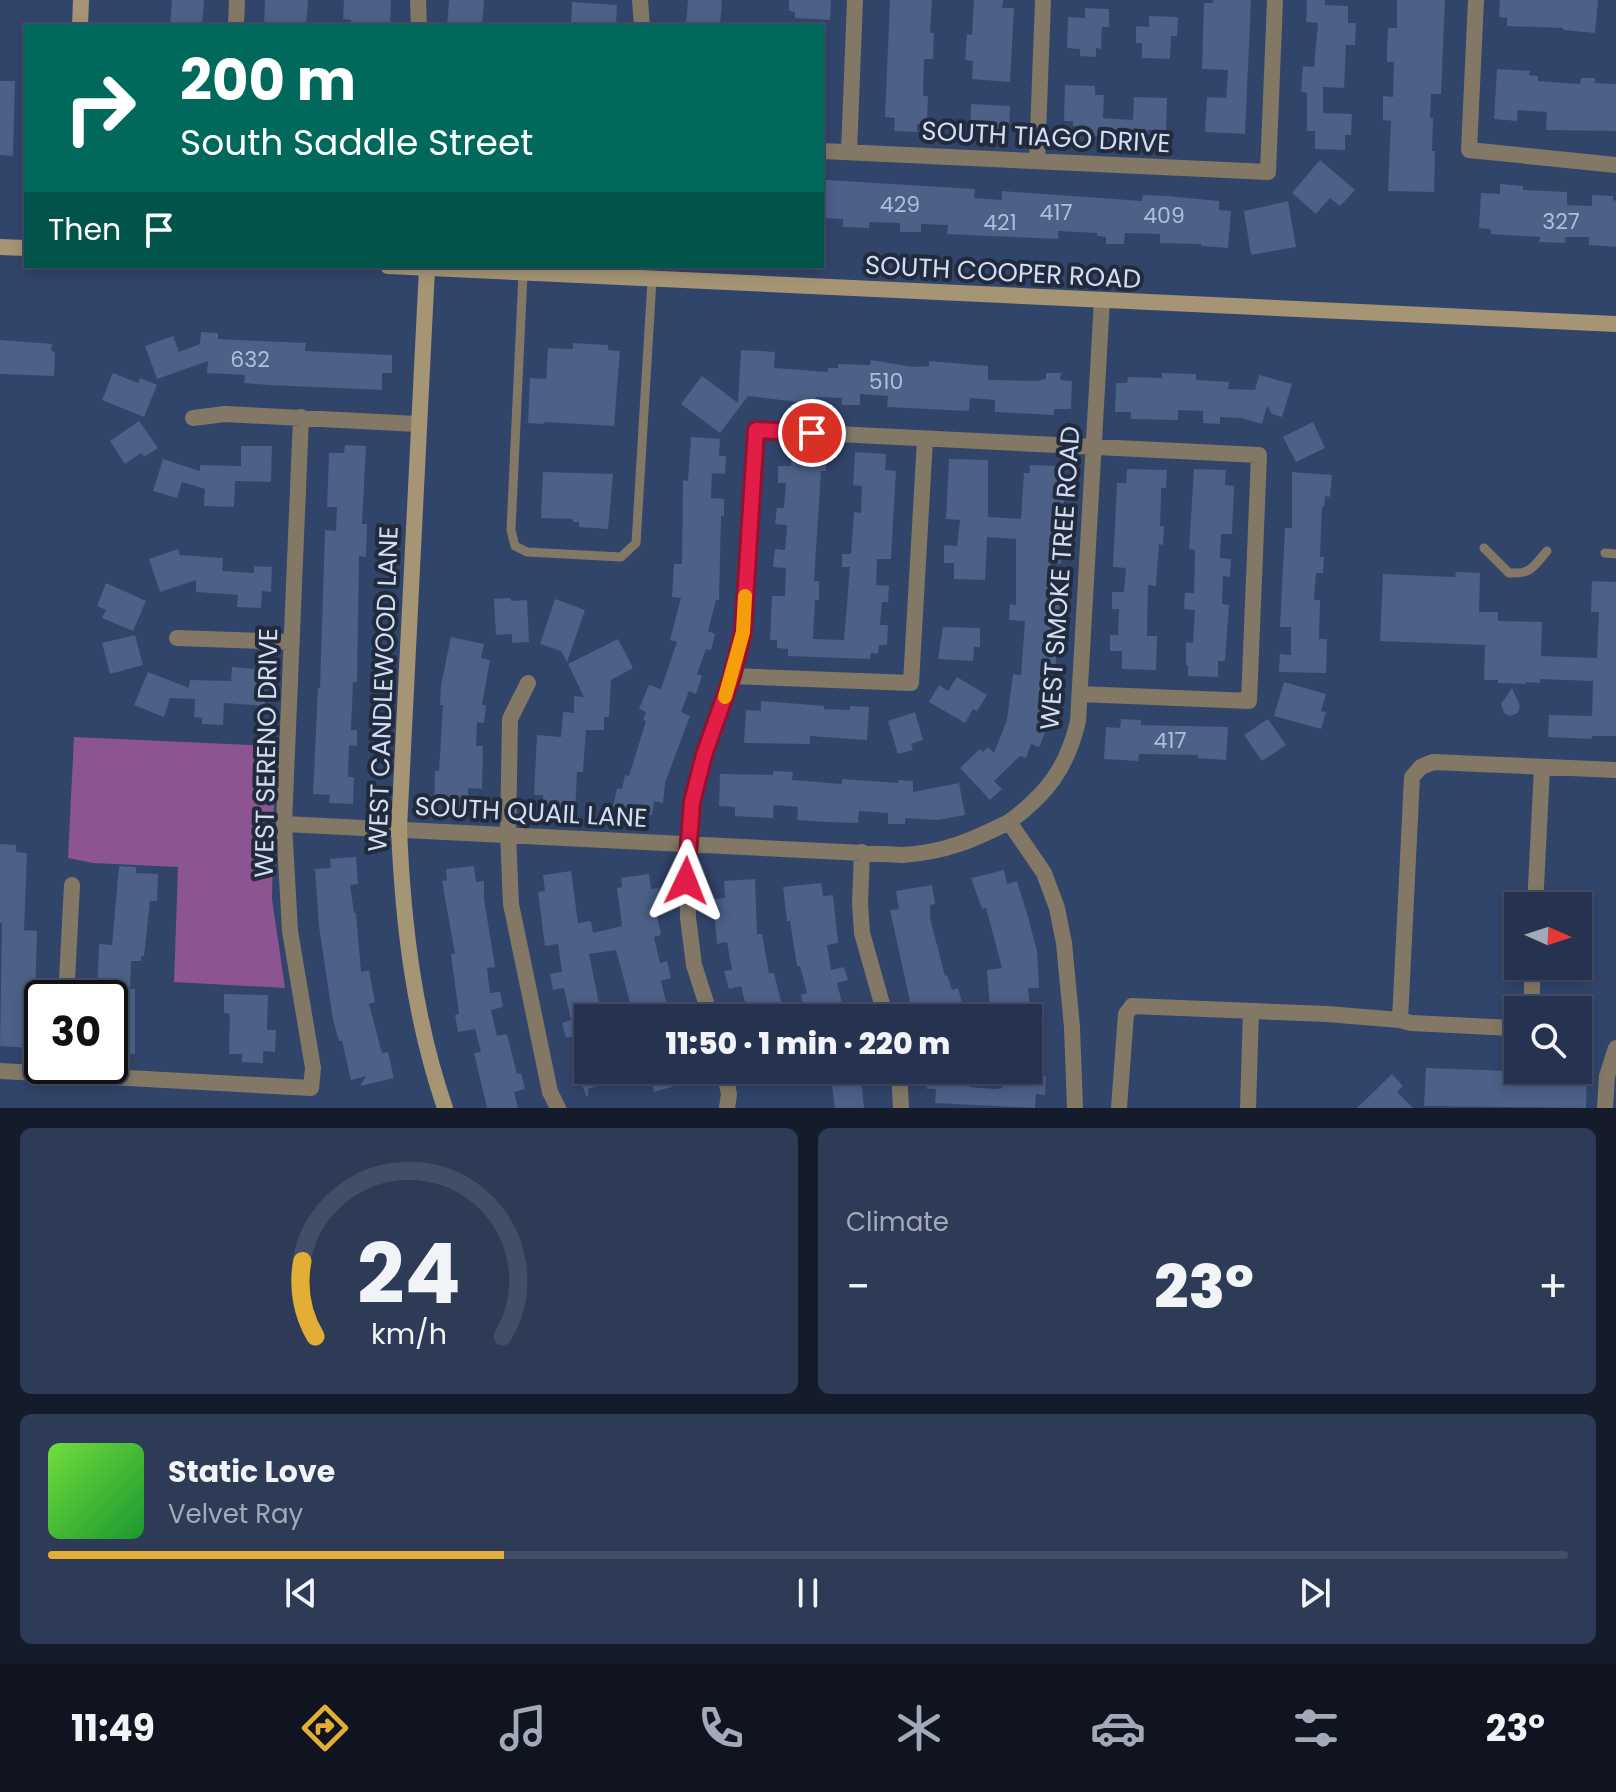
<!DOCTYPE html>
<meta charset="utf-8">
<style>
body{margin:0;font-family:Poppins,sans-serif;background:#2d3b57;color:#f1f3f6;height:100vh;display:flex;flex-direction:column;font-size:30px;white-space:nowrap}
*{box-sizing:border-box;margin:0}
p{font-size:26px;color:#a3aab7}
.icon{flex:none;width:44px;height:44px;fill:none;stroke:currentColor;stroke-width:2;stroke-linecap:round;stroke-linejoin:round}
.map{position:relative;height:1108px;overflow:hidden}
.drawer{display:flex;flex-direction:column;gap:20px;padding:20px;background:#141c2c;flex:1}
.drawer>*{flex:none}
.banner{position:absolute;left:24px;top:24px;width:800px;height:244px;border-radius:0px;box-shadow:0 4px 12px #0003,0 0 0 2px #424e67;background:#00695c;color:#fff;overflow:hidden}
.needle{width:52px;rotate:93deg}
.fabs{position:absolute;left:1504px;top:892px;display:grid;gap:16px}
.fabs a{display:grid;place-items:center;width:88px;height:88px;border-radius:0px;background:#253350;box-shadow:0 4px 12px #0003,0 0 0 2px #424e67;font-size:40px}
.speed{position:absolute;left:24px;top:980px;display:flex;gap:16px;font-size:40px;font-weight:700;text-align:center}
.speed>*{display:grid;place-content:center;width:104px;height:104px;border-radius:50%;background:#253350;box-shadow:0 4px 12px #0003,0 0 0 2px #424e67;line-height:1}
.speed .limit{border:4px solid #111;border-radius:12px;background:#fff;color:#111}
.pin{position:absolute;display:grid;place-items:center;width:68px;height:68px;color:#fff;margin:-34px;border:4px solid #fff;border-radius:50%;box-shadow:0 2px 8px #0007}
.me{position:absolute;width:88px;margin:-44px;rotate:2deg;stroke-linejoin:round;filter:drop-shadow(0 0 6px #0008)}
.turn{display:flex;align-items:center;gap:28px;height:168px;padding:0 24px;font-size:36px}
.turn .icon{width:104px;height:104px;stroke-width:2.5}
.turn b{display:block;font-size:56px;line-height:68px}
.then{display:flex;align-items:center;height:76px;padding:0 24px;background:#0003;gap:16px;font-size:30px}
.big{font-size:60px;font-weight:800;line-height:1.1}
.drawer .tile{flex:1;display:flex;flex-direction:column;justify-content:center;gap:12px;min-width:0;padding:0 28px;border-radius:12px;background:#2d3b57}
.drawer .dial{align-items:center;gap:0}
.dial svg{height:208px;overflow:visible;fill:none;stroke:#424e67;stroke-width:7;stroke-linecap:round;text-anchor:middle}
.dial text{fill:#f1f3f6;stroke:none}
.song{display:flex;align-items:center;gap:24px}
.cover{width:96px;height:96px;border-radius:12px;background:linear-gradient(135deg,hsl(100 70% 55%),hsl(130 70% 35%))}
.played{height:8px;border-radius:4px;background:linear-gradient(90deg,#e3ae35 30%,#424e67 30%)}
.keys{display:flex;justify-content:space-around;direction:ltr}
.heat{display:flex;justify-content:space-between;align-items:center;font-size:44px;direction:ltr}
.drawer .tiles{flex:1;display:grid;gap:20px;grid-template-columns:1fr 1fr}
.tile:last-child{grid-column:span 2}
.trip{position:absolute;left:574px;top:1004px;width:468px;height:80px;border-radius:0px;background:#253350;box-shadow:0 4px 12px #0003,0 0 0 2px #424e67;font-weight:800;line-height:80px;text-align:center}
.menu{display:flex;height:128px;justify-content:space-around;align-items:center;background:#0f1420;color:#a3aab7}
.menu .icon{width:56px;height:56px}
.menu .current{color:#e3ae35}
.menu b{font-size:36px;color:#f1f3f6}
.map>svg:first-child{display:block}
.green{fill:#8c5492}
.building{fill:#4c6088}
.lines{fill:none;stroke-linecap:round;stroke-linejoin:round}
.lane{stroke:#837865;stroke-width:9}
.street{stroke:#837865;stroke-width:16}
.secondary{stroke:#a59575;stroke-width:16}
.route-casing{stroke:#92132f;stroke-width:20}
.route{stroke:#e11d48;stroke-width:14}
.slow{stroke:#f59e0b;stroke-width:14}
.labels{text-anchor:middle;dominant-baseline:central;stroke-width:8;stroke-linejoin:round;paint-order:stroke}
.number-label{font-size:22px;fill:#b0beda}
.street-label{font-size:26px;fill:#d1ddf5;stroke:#222b3c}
</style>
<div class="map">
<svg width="1616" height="1108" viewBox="0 0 1616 1108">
<rect width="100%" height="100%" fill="#31446a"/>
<path class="green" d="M74 737 275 746 272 899 285 988 174 982 178 867 93 863 68 858Z"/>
<path class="building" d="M172 0H204L202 26H170Z
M265 0H308L306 26H264Z
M344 0H391L390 26H351V20L343 19Z
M449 0H484L482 26H447Z
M688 0H722L720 26H686Z
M789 0H831L830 20 795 18V12L789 11Z
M890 0H932L930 33H934L933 59H924L923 96H928L927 124H917V132L894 131 895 118 885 117Z
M974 0H1003L1002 8H1014L1010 82 972 79 973 61 965 60 967 34 972 35Z
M1213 0H1251L1245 134 1205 132 1207 97 1226 98 1228 70 1202 69 1204 3H1213Z
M1307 0H1325V5L1348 6V23H1356L1355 45H1346L1344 88 1323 87V113L1352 114 1351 135H1345V150L1315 149V131H1307V93L1301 92 1303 66 1314 67 1318 23 1306 22Z
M1397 0H1445L1441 94H1431L1430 118H1433L1432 151H1435L1434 192 1388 191 1391 121 1383 120V96L1393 97 1394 62H1387V47L1388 28H1397Z
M1500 0H1598L1595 33 1563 30V28L1507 26V18L1499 17Z
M572 2 617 5 616 26H571Z
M1085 8 1109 9V27H1102L1101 49 1096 48V57L1080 56V49L1067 48 1068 17 1085 18Z
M1149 16 1178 17 1177 36H1171L1170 59 1142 58V43H1136V26L1149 27Z
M1497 69 1530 71 1529 75 1538 76V81L1580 84 1581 78H1595V83L1616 84V131L1546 130 1547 112 1518 110 1517 121 1494 119Z
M0 81H15L13 156 0 155Z
M1065 85 1095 86V95H1104L1103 118 1133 120 1134 97 1167 98 1166 130H1148V138L1084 136V127L1073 126V121H1064Z
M971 104 1010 106 1009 136 970 135Z
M1320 160 1355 190 1340 206 1330 198 1316 214 1292 193Z
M826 180 975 189 974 198 1002 200V191L1142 201 1143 195 1167 196 1219 201V210L1231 211 1228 248 1201 246V244L1160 243V234L1125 233 1124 244H1106V237L1097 236V233L1058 231V239L947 234 948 225 921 224V232H900V223L869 222V228L843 227V219L825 218Z
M1500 184 1523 186V190L1567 192V205L1592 206V195L1613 196V200L1616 201V247L1589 245V237H1565V243L1539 242 1540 237 1491 234V229L1479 228 1481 193 1500 194Z
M1288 201 1296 247 1251 255 1244 211Z
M201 332 218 333V339L306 343 305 351 392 355V373H382V390L269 385 244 383 245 375 207 373 208 361 157 379 145 346 173 336 179 352 200 344Z
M0 340 52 344 51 350 55 353 54 376 0 374Z
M573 343 608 345V350L620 351 614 426 545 422 544 424 528 423 530 378 546 379 548 348 573 349Z
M741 350 775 352 774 368 828 372V368H838V364L870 365 871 360 913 367 929 366V361L988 366V380L1037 381 1046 379V373H1061L1060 380 1072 381 1071 409H1054V415L995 412V400L970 398 969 411 887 407 888 396 860 394V405H842V398L816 397 815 404 748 396 720 433 681 404 702 376 738 403Z
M113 373 138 383 140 378 157 385 144 417 102 400Z
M1162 373 1196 374V380L1229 382 1228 389 1255 390 1259 375 1292 384 1282 417 1272 414 1267 406 1262 424 1241 418 1220 417V424L1203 423V411L1178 410V420L1131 419V412H1115L1116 383H1127L1128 377 1162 378Z
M139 421 158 448 144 457 141 453 125 464 110 441Z
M1313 422 1325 448 1296 462 1283 437Z
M691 437 720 439 719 456H726L725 474 712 473 711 498 724 499V516H721L719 600H716L708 631 715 634 711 650 706 649 697 674 702 676 696 694 689 691 681 712 690 716 665 783 663 803 654 801 652 815 613 807 617 788 622 789 625 775 629 776 646 721 643 720 646 712 639 709 649 685 661 689 677 642 670 640 681 598 672 597 674 564H682L683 480 688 481Z
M345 445 366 446 362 524H367L366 557 359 556 357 682H353L351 730H357V746L349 745 348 777H354L353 804 329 803 330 795 313 794 318 688H320L325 530 336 531 337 507H327L329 453H344Z
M241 446H272L271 482 235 481 234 507 204 506 205 489 182 482 177 498 153 491 163 459 200 471V465L241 466Z
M792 450 826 451V471H821L814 581H819V600H815L813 639 844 640 850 567H842V554H851L854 512 861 513 862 486 853 485 855 452 886 454 885 470 896 471 891 559H877L876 585 889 586 888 602H882L880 625H888L887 645H879L878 654 871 653 870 659 788 656V649L777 648V640H770L772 596H785L786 568 773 567 775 549 785 550 787 525 775 524 777 508H784L786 483H778V466H791Z
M949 459 988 460V517L1021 519 1024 473H1030V465L1058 466 1057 483H1065L1061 564 1051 563V589L1060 590 1054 694 1044 693 1042 728 1046 730 1039 747 1031 744 1026 758 1020 756 994 781 1002 789 990 800 960 768 980 749 983 752 988 747 994 753 1007 720 1013 674 1021 675 1025 621 1009 620 1010 604 1016 605V539L987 537 985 580 954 579V563H944V545L957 546 960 520 946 519Z
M1127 469 1167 470 1166 488H1161V499L1160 526H1164L1163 545 1159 544 1156 586 1148 585 1147 636H1157L1156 670 1122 669V651H1110V635H1118L1119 609H1112V592H1124L1126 568 1113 567 1117 483H1126Z
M1194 469 1226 470 1225 485 1234 486 1232 534H1221L1220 558 1231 559 1230 577 1223 576 1222 604 1229 605 1225 661H1218V677L1188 676V665H1186V642L1193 643 1195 610 1184 609 1185 593H1194L1195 550 1189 549Z
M543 472 613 474 608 529 579 527V522H573V519L541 518Z
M1292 472 1332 475 1330 497 1325 496 1324 507H1322L1320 557H1324L1323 573H1316L1314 600H1320L1319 639H1327L1326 673 1279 672 1280 654 1291 655V627H1280L1285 528H1292Z
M178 549 180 555 223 558 222 571 254 573V566L272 567 271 592 262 591 261 608 237 607 238 595 196 592V580L160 592 149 559Z
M1456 572 1480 573 1479 612H1498V621L1542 622 1541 656 1597 658 1599 612H1591L1592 581 1616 582V736H1592V739L1548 737 1549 715 1592 716 1593 681 1540 679V683L1526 682V684L1498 683V680H1484L1485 645 1380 641 1383 574 1455 577Z
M106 583 146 601 133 631 102 618 106 610 97 606Z
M511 598V601L527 600 529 642 512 643V634L496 635 494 599Z
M555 599 585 610 567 662 561 651 540 644Z
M943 627 980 628V647H974L973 661 938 659Z
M135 635 143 665 110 674 102 643Z
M451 637 484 644 481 658 490 660 482 705H486L484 723 477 722 476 746H483L482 789 468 788V805L434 803 435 771H439L443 705H440L441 685Z
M618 639 633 668 611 680 609 717H604V730H586L583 772H577L575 813 543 812V795H534L537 735 561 737 563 712 574 713V696L584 697 568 664Z
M232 667 267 670 265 706 224 703 223 725 202 724V718L194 717 195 699 170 698 164 717 134 705 148 672 189 688 190 680 231 681Z
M957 677 987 695 977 711 973 709 965 723 929 702 939 685 948 691Z
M1284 682 1326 694 1321 711 1326 712 1321 729 1274 716Z
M1512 688 1520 706 1518 713 1510 716 1504 713 1501 704Z
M761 701 824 706V709L850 710V706L869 707 867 740 810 736V744L744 743 746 710 761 711Z
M915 712 923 740 911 744 913 750 898 754 888 721Z
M1121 719 1141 720V725L1228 727 1226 760 1198 758V755L1139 754 1138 761 1104 759 1106 727 1120 728Z
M1268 719 1286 745 1262 761 1244 735Z
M773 771 793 772 792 780 842 784V779L898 783 899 780 913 781V792L959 783 965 815 937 820 905 818V824H888V813L859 811 858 823 826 822 797 820 798 807 774 805 773 818 735 816V807L719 806 720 774 773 775Z
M0 844 16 845V852L27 853 24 930 37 931 35 1004H33L30 1048 0 1046 2 923H0Z
M356 857 358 884 350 885 354 913H356L361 972 369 970 375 1002 369 1004 382 1053 388 1052 394 1078 360 1086 366 1076 351 1080 342 1041H339L333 1020 319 926 315 869 331 868 330 859Z
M119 866 136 867V873L158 874 157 901H150L144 956H141V961H131L130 989H135V1054H110V998H97L99 944 112 945Z
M474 866 476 882 484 881V899L495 967 487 968 490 993 500 992 503 1007 491 1010 497 1036 507 1034 517 1074 521 1073 525 1089 514 1092 518 1108H487L474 1053 481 1052 475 1029 458 1032 455 1015 459 1014 451 954H455L442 881 447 880 446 869Z
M1004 870 1007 884 1017 881 1028 917 1037 951 1039 988H1028L1030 1006 990 1009 987 970 1002 968 986 908 982 909 971 878Z
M571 871 578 923 591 921 593 933 622 926 617 888 622 887 621 878 649 874 651 889 659 888 661 905 655 906 661 935 654 937 660 963 667 961 671 978 661 981 667 1006 677 1003 682 1018H639V1015L647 1013 644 1003 631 1006 616 950 589 954 602 1018H588V1033L566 1038 562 1023 571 1020 564 988 553 990 550 974 562 972 558 944 545 946 538 892 545 891 543 875Z
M755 879 757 934H762L769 973H774L785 1018H749L741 986 729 989 724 971 732 970 727 942 717 944 713 899 725 898 724 881Z
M821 883 823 896 833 895 838 943 827 945 831 970 844 967 848 980 837 983 846 1018H805L801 995 807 993 800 966H797L790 921H787L783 887Z
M932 885 935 904 930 905V918L945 976 947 975 952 990 958 988 963 1006 924 1017 920 1004 911 1006 890 910 899 909 896 891Z
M224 994 268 995 267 1030H276L275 1052 263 1051V1063L242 1062V1054H229L230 1014 224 1013Z
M588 1056V1070H637V1072L588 1089V1096H586L574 1061Z
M1426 1068 1537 1072V1075L1562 1076V1070H1587L1586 1108 1424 1106Z
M648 1070H689L692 1081 654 1092Z
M761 1070H801V1076L764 1083Z
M830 1070H860L864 1108H835Z
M928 1070 970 1072V1087L995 1089 1002 1088V1075L1046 1076 1045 1095 1036 1094 1035 1108 935 1103 936 1089H927Z
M1392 1074 1403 1086 1397 1092 1413 1108H1357Z"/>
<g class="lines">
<path class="lane" d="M523 274 511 530 515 546 527 552 621 557 636 543 652 280
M1484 548 1509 573C1532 574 1533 567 1547 551
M1605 553 1616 554"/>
<path class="street" d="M418 0 419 26
M640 0 642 26
M1476 0 1469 150 1616 165
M236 26 237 0
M822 151 1268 172 1275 0
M849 152 855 0
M1037 161 1043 0
M193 418 225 414 417 424
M177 638 292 642
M732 676 911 683 925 439
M528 683 510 719 508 834 511 904 550 1092 558 1108
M284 824 903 855C945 852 971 841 1009 822
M862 852 860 903 862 933 886 1018
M1535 906 1542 768
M66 998 72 885
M1531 1010 1533 966
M711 1018 694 965 688 918 687 844 692 802 704 755 732 676 743 632 756 430 1259 455 1249 701 1080 694
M1518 1025 1513 1028 1411 1023 1400 1020 1412 777 1421 767 1433 762 1616 770
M724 1070 729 1094 727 1108
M899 1070 901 1108
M0 1071 311 1088 313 1068 290 931 284 824 301 417
M1075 1108 1072 1027 1064 943 1057 908 1044 873 1009 822C1047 794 1067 768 1078 721L1102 300
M1119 1108 1126 1014 1132 1006 1327 1014 1400 1020
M1248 1108 1251 1011
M1605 1108 1607 1076 1616 1048"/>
<path class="secondary" d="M80 26 81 0
M0 247 26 248
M388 266 1616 324
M427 268 399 829C403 924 414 1018 445 1108"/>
</g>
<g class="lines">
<defs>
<path id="route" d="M686 881 692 802 704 755 732 676 743 632 756 430 812 433"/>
</defs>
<use href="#route" class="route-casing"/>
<use href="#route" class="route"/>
<path class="slow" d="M725 697 743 632 745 596"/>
</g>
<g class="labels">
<g class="number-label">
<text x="900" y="204">429</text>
<text x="1056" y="212">417</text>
<text x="1164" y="215">409</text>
<text x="1561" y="221">327</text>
<text x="1000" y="222">421</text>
<text x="250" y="359">632</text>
<text x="886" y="381">510</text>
<text x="1170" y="740">417</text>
</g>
<g class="street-label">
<text transform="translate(1046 137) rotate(3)">SOUTH TIAGO DRIVE</text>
<text transform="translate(1003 272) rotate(3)">SOUTH COOPER ROAD</text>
<text transform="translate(1060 578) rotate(-86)">WEST SMOKE TREE ROAD</text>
<text transform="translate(383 689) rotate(-88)">WEST CANDLEWOOD LANE</text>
<text transform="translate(266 753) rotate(-89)">WEST SERENO DRIVE</text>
<text transform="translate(531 812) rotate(3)">SOUTH QUAIL LANE</text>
</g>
</g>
</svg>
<div class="fabs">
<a><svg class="needle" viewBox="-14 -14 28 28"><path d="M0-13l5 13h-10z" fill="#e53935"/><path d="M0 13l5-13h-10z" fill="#a3aab7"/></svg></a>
<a><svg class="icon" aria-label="search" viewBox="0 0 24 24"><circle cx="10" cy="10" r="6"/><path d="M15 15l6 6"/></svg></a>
</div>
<div class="speed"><div class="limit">30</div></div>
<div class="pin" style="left:812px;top:433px;background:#d93025"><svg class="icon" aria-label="arrive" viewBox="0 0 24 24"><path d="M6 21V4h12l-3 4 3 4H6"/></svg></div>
<svg class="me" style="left:686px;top:881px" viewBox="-20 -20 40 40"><path d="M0-17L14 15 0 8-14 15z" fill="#e11d48" stroke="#fff" stroke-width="4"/></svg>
<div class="trip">11:50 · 1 min · 220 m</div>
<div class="banner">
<div class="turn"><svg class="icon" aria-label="right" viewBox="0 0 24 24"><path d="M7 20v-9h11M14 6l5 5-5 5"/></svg><div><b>200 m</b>South Saddle Street</div></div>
<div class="then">Then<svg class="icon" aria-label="arrive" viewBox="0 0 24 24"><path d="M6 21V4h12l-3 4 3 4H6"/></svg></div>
</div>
</div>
<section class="drawer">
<div class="tiles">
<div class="tile dial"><svg viewBox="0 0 100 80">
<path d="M14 69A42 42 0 1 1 86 69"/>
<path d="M14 69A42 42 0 0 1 9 40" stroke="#e3ae35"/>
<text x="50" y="56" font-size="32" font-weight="700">24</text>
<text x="50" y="72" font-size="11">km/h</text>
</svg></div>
<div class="tile"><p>Climate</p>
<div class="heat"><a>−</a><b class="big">23°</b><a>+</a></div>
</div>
<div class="tile">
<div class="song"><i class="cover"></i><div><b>Static Love</b><p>Velvet Ray</p></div></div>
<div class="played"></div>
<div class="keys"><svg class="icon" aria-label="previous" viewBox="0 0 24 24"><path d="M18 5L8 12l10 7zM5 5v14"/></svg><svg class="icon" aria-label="pause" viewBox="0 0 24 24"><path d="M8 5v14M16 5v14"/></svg><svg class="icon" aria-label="next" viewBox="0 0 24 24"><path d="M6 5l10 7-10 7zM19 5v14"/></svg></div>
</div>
</div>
</section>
<nav class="menu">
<b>11:49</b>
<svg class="icon current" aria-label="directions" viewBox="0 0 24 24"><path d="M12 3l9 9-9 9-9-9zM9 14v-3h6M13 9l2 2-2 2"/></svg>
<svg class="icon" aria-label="music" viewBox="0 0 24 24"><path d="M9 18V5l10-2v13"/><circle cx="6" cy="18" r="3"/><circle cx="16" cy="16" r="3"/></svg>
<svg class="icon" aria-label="phone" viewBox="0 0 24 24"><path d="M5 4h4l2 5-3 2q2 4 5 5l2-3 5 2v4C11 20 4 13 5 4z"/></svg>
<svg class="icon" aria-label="climate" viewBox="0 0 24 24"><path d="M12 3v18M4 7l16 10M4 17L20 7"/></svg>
<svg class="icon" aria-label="car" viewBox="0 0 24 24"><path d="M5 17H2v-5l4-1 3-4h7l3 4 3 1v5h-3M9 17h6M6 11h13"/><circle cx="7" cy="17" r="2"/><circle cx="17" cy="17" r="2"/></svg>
<svg class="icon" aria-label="filters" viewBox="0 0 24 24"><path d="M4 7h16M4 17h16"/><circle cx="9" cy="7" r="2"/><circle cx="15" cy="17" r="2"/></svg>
<b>23°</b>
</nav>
